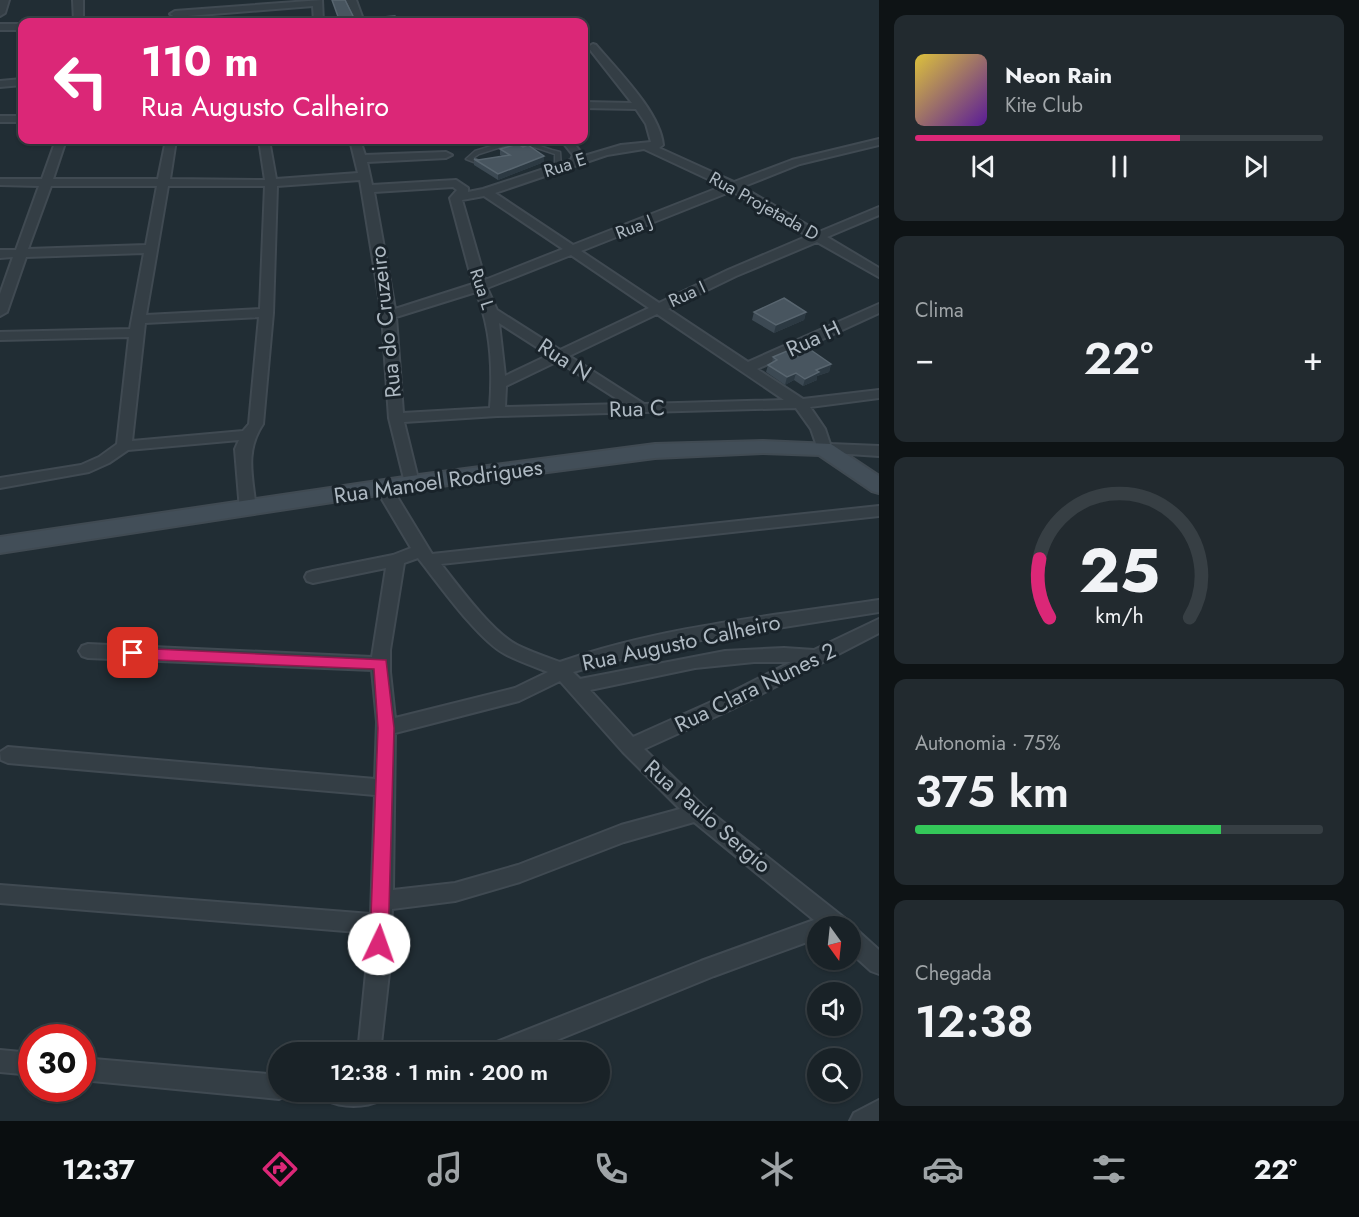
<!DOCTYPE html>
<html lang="pt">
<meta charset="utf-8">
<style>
body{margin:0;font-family:Jost,sans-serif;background:#222a2f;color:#f1f3f6;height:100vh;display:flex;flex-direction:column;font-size:22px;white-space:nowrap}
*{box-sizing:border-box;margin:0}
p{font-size:20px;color:#9fa4a7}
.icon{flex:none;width:33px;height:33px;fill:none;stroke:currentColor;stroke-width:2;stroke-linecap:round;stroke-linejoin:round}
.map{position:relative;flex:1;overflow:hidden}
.drawer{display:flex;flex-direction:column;gap:15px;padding:15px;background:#0e1315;width:480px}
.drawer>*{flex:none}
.banner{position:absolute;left:18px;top:18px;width:570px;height:126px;border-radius:12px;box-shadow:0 2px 4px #0004,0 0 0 2px #373f44;background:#db2777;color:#fff;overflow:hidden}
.needle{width:39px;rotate:165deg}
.tools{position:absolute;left:807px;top:916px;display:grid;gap:12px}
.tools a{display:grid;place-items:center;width:54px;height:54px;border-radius:50%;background:#192227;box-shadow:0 2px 4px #0004,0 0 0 2px #373f44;font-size:30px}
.speed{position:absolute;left:18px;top:1024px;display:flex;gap:12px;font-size:30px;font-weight:700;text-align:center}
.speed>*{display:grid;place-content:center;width:78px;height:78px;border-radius:50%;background:#192227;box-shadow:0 2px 4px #0004,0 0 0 2px #373f44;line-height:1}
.speed .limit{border:9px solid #d22;background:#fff;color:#111}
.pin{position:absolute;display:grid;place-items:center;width:51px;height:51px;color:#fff;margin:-26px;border-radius:12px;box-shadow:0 3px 9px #0006}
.me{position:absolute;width:66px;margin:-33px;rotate:3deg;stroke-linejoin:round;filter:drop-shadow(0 0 4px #0008)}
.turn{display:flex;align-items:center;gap:21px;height:126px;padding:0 24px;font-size:27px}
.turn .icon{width:78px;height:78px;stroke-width:2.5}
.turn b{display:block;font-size:42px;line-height:51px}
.big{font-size:45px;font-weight:600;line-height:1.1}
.drawer .widget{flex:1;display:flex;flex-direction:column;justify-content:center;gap:9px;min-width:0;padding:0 21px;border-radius:12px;background:#222a2f}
.drawer .dial{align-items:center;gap:0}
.dial svg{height:156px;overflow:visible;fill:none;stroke:#373f44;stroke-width:7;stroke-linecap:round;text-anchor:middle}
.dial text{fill:#f1f3f6;stroke:none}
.song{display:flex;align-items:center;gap:18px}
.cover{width:72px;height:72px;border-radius:9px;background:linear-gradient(135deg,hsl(50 70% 55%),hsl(270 70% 35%))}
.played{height:6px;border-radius:3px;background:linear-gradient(90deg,#db2777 65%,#373f44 65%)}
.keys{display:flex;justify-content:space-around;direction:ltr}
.heat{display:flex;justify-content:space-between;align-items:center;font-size:33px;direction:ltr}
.charge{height:9px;border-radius:4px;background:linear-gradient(90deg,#34c759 75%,#373f44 0)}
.trip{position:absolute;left:268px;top:1042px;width:342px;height:60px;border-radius:30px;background:#192227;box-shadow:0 2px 4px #0004,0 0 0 2px #373f44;font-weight:600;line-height:60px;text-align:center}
.dock{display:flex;height:96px;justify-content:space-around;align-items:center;background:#0a0e10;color:#9fa4a7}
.dock .icon{width:42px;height:42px}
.dock .selected{color:#db2777}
.dock b{font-size:27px;color:#f1f3f6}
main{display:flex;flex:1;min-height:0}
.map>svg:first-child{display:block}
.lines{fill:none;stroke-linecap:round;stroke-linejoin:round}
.lane-casing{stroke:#404a52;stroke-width:3}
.street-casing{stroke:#404a52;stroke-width:4}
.secondary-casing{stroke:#404a52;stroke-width:4}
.lane{fill:#343e45;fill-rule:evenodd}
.street{fill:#343e45;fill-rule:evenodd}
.secondary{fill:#424e58;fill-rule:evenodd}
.wall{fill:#3c4953}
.shaded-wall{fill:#2c3942}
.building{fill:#48555f;stroke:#58656f;stroke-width:1.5}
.route{fill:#db2777;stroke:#8e194d;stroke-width:1.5}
.labels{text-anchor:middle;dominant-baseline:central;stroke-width:6;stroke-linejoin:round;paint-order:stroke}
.far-street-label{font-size:18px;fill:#aeb9c2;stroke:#19232a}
.street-label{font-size:22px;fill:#aeb9c2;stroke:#19232a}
</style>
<main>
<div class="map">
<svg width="879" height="1121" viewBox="0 0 879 1121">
<rect width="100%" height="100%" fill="#212d34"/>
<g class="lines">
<defs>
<path id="lane" d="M511 142 534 144 552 150 560 152 561 167 558 169 555 167V154L534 147 504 146 479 154 473 158 482 162 479 164 466 159 475 151 501 143Z"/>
<path id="street" d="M0 0H9L5 13 0 16Z
M73 0H83V22H74Z
M322 0 323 22H314L313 6 175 17 170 14 175 11Z
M346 0H356L364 22H356Z
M155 19H176L181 22H150Z
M0 24H22V30H0Z
M593 44 596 45C617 70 660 112 663 145L659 148 734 182 792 160 879 139V145L800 164 742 187 819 232 879 207V215L827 237 879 268V277L817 242 736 276 668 309 748 362 879 304V313L757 369 803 399 879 390V398L810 407 825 429 830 444 879 446V456L819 452 811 429 796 408 497 416 404 422 419 483 416 487H406L389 418 382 315 360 180 277 186 273 313 263 424C244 452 253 478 256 510L254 514H242L240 510 235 449 239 440 128 450 109 463 89 472 0 488V478L81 465 99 457 117 444 129 337 0 340V332L130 329 144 253 26 257 7 312 0 316V294L13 257 0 258V250H16L39 186 0 185V179H42L56 140H66L53 179H158L166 140H176L170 179 265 180 259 140H269L276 179 358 173 350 140H360L365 155 446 152 452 155 446 158 367 162 372 185 456 180 468 188V192L483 189 571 160 573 155 561 140H571L584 156 621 145 651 142 646 124 636 109 584 108V102L632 103 588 47ZM644 149 723 186 573 245 495 193 607 155ZM51 186H157L146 245 28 249ZM168 186H265L260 309 146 315ZM453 187 457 190 450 198 473 284 395 309 374 192ZM732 191 808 236 728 270 659 303 581 251ZM484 196 563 249 485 280 462 200ZM571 255 649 308 560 350 497 310 487 288ZM476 292C491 327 493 370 490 408L403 413 396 317ZM657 314 784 400 644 404 569 356ZM259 317 249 424 243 431 132 441 145 323ZM499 323 549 355 505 376ZM558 361 625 404 505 407 506 386Z
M22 79V85L0 87V81Z
M0 116H22V122H0Z
M384 484 390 485 432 554 879 506V516L441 564C459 587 492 632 517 645 531 652 546 657 560 662 662 626 773 616 879 600V612L676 644 573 672 580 679 725 651 784 648 814 650 879 619V633L732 709 644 749 704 807 847 920 850 927H818V938L714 976 525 1053H486L489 1045 701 961 814 920 694 822 624 842 520 882 455 901 392 909 389 973 380 1053H358L370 933 0 903V885L371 914 375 795 8 763 1 760 0 752 8 747 375 779 377 722 372 670 88 658 82 656 79 651 82 646 88 644 372 657 386 568 313 583 307 581 305 577 307 573 313 571 393 555 411 548 376 489ZM418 558C438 583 478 640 505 654 518 661 533 666 548 672L515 688 395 718 390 672V650L404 563ZM754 662H791L718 699 633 737 590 690 695 668ZM560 681 623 752 680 809 621 825 518 865 455 883 393 890 395 733 519 701Z
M850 928 858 931 879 950V974L871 971 850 952Z
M0 1050 32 1053V1075L0 1072Z
M82 1058 279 1075V1092H289L287 1095 279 1099 82 1080Z
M321 1092H386L382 1100C364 1108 343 1108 325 1100Z
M879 1100V1121H850L854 1113Z"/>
<path id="secondary" d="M763 441 831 444 879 476V493L872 491 819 455 763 453 655 458 411 490 0 553V537L411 476 655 444Z"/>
</defs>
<use href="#lane" class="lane-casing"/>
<use href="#street" class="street-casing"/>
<use href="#secondary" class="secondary-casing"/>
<use href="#lane" class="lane"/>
<use href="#street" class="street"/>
<use href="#secondary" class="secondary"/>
</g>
<path class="wall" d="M500 149 544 162 498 180 474 165V159L478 160 502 156 500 155Z
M754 312H806L804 320 774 333 752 320Z
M792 354 831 364 829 372 817 376V380L803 386 794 380 785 385 766 372 768 365 772 363 773 357Z"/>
<path class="shaded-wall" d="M544 156V162L498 180V174Z
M806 312 804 320 774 333 776 325Z
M831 364 829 372 817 376V380L803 386 805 379 816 370Z
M796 373 794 380 785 385 787 377Z"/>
<path class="building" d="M332 0H345L356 22H340Z
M395 16 398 22H384L383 17Z
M518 144 523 147 528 145 544 156 498 174 474 159 478 160 510 155 500 149Z
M784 298 806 312 776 325 754 312Z
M808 348 831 364 816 370 819 372 805 379 796 373 787 377 768 365 777 360 773 357 787 351 792 354Z"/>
<path class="route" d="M133 648 386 660 394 728 388 944 386 950 379 952 373 950 370 944 378 728 374 669 133 659 128 657 126 653 128 649Z"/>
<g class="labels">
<g class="far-street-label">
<text transform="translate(565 165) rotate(-18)">Rua E</text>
<text transform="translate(764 206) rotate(29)">Rua Projetada D</text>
<text transform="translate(634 227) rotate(-21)">Rua J</text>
<text transform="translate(482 289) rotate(72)">Rua L</text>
<text transform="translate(687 294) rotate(-25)">Rua I</text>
</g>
<g class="street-label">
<text transform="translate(385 322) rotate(-96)">Rua do Cruzeiro</text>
<text transform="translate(813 338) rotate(-25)">Rua H</text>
<text transform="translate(565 359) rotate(33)">Rua N</text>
<text transform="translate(637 408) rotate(-2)">Rua C</text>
<text transform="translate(438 481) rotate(-8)">Rua Manoel Rodrigues</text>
<text transform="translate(681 642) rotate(-12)">Rua Augusto Calheiro</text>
<text transform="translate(755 687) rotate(-26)">Rua Clara Nunes 2</text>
<text transform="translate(708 816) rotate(41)">Rua Paulo Sergio</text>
</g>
</g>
</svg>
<div class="tools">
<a><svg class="needle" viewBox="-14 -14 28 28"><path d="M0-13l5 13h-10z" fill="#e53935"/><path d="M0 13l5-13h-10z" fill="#9fa4a7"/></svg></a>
<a><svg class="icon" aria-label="sound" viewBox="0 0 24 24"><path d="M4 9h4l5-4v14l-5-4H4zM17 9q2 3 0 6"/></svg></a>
<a><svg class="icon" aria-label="search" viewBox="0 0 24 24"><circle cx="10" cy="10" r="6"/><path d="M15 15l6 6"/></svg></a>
</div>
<div class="speed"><div class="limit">30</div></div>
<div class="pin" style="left:133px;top:653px;background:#d93025"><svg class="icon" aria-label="arrive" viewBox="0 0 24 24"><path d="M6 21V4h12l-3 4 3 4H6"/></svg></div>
<svg class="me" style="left:379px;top:944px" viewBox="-20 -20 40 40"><circle r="19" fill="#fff"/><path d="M0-13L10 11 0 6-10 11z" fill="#db2777"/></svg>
<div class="trip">12:38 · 1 min · 200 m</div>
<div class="banner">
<div class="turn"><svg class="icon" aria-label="left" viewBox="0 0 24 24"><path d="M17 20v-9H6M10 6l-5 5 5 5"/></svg><div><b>110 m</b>Rua Augusto Calheiro</div></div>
</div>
</div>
<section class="drawer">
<div class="widget">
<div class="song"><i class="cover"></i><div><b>Neon Rain</b><p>Kite Club</p></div></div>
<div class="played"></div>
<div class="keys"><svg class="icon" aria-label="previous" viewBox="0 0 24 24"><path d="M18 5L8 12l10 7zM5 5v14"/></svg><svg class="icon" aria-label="pause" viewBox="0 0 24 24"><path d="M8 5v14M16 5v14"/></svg><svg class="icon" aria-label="next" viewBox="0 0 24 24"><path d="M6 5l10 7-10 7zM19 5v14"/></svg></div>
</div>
<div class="widget"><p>Clima</p>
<div class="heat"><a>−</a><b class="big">22°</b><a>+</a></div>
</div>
<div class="widget dial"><svg viewBox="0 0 100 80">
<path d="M14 69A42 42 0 1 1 86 69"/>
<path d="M14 69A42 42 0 0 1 9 39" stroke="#db2777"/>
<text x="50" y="56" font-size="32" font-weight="700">25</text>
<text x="50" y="72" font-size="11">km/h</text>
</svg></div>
<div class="widget"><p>Autonomia · 75%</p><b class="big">375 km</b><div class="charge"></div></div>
<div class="widget"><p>Chegada</p><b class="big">12:38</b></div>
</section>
</main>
<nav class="dock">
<b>12:37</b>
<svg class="icon selected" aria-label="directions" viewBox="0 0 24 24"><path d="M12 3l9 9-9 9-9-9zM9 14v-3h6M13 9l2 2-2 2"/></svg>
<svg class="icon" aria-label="music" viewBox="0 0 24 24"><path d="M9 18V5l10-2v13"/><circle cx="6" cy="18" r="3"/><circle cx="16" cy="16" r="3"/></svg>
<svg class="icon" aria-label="phone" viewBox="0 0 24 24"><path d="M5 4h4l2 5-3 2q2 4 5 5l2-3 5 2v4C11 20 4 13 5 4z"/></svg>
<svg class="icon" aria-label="climate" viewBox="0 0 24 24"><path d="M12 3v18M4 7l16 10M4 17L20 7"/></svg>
<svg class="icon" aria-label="car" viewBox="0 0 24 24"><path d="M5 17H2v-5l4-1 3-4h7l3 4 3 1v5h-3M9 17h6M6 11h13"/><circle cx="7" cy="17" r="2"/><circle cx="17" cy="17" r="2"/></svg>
<svg class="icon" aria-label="filters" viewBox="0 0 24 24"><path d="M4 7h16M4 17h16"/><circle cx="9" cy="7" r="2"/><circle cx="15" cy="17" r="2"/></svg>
<b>22°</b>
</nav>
